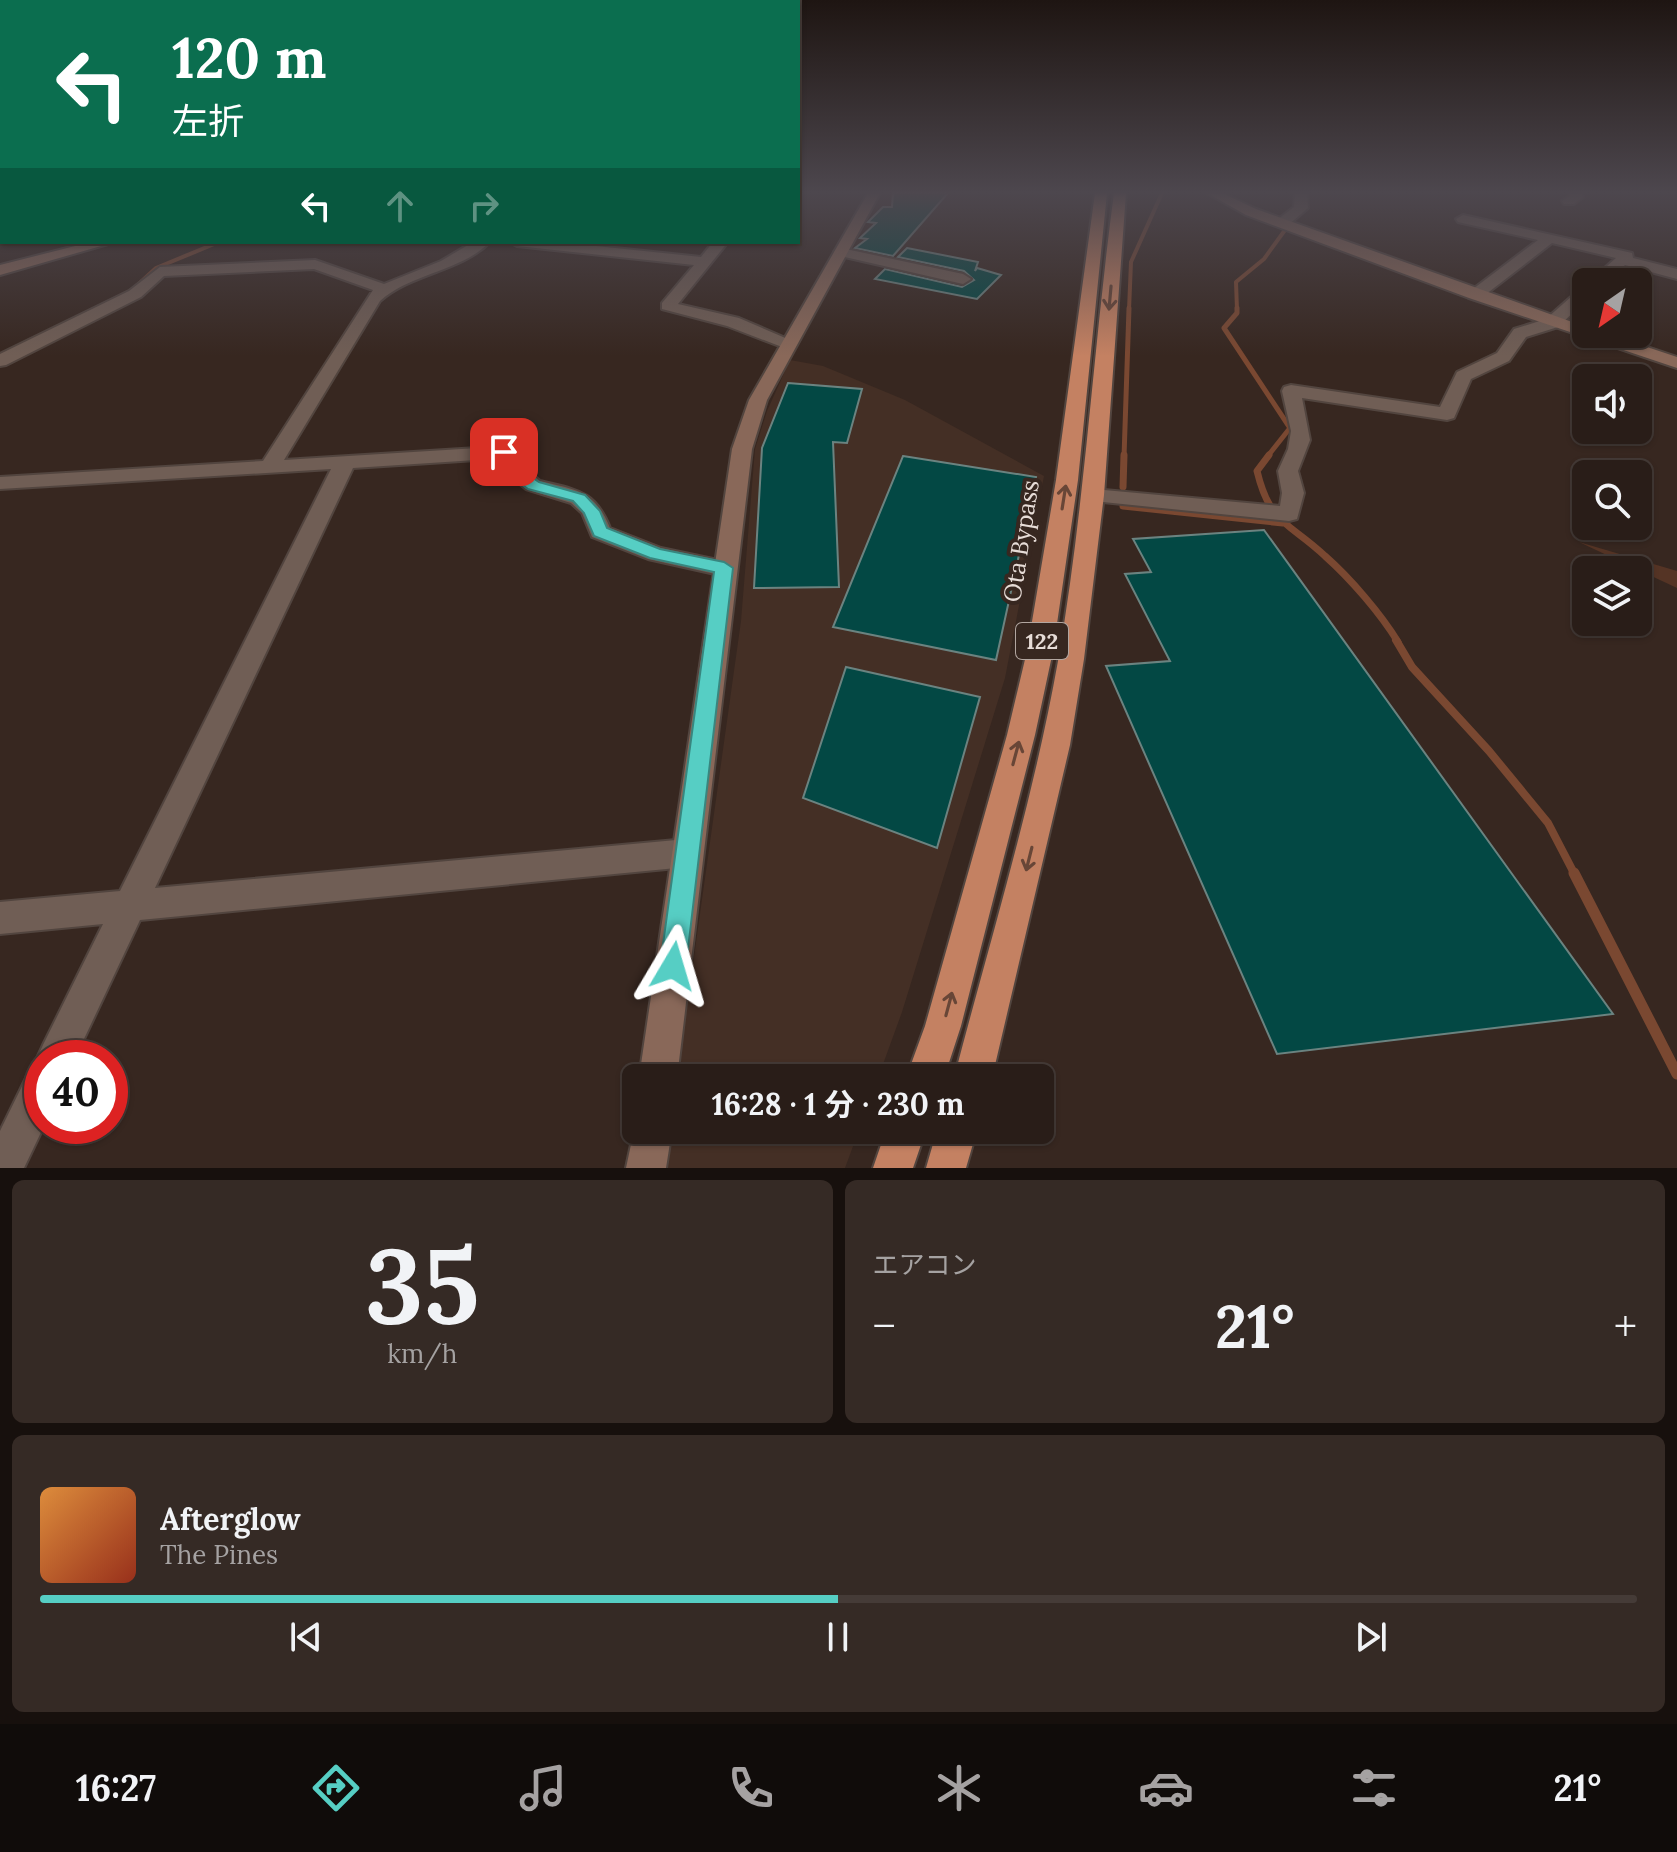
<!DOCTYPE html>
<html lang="ja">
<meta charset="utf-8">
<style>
body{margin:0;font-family:Lora,"Noto Sans JP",serif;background:#352a25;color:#f1f3f6;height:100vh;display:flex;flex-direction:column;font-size:30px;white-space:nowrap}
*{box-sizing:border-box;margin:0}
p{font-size:26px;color:#a5a2a2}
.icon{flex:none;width:44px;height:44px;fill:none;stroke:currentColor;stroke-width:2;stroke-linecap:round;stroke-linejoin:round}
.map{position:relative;height:1168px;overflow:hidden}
.panel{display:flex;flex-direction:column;gap:12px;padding:12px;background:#17100d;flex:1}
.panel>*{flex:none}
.top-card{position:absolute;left:0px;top:0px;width:800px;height:244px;box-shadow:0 2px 6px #0004,0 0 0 2px #453b37;background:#0b6e4f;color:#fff;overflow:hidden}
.needle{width:52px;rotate:214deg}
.fabs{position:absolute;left:1572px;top:268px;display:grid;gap:16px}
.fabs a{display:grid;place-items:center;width:80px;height:80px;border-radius:12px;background:#291d18;box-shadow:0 2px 6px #0004,0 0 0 2px #453b37;font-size:40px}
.speed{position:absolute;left:24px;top:1040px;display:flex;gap:16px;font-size:40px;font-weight:700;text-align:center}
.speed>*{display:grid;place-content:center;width:104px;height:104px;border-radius:50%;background:#291d18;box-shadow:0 2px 6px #0004,0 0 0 2px #453b37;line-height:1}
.speed .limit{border:12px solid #d22;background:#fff;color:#111}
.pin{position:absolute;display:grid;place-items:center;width:68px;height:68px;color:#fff;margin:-34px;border-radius:16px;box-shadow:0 4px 12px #0006}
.me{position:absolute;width:88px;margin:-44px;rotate:7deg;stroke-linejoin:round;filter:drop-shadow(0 0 6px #0008)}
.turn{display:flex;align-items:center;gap:28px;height:168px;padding:0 40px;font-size:36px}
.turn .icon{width:104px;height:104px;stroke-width:2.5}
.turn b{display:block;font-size:56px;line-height:68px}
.lanes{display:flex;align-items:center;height:76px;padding:0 40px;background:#0003;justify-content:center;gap:40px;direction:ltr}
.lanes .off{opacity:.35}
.big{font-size:60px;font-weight:700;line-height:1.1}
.panel .card{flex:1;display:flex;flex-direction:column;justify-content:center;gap:12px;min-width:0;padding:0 28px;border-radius:12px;background:#352a25}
.panel .dial{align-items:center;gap:0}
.dial b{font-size:104px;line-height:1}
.song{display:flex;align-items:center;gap:24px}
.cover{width:96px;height:96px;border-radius:12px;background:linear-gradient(135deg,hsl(30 70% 55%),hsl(10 70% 35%))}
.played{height:8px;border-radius:4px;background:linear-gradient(90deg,#56cec4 50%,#453b37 50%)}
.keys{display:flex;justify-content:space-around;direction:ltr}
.heat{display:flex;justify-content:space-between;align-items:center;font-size:44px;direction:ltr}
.panel .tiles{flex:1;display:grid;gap:12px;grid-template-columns:1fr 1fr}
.card:last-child{grid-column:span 2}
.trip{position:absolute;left:622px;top:1064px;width:432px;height:80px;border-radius:12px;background:#291d18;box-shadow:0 2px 6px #0004,0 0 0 2px #453b37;font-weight:700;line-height:80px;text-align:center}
.dock{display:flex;height:128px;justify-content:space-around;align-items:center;background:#100c0a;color:#a5a2a2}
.dock .icon{width:56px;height:56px}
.dock .selected{color:#56cec4}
.dock b{font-size:36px;color:#f1f3f6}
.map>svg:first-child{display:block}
.built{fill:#442f25}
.green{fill:#553425}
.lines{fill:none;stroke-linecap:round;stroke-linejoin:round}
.stream-far4{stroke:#7a4831;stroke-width:4}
.stream-far3{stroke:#7a4831;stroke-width:5}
.stream-far2{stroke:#7a4831;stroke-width:7}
.stream-far1{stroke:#7a4831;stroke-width:8}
.stream{stroke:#7a4831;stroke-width:11}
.building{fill:#034844;stroke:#6b8380;stroke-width:2}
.street-casing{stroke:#52453f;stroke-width:4}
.secondary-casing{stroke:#52453f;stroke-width:4}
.highway-casing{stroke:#52453f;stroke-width:4}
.street{fill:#705e55;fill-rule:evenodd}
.secondary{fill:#896859;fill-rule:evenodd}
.highway{fill:#c48162;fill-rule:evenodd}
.oneway{stroke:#684637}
.route{fill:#56cec4;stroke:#38867f;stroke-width:2}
.labels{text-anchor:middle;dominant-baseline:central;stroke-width:8;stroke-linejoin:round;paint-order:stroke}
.shield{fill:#372720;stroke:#b2a6a0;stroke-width:2}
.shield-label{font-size:22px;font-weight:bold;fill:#e7dcd7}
.street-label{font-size:24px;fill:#e7dcd7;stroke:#372720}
</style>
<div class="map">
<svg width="1677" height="1168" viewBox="0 0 1677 1168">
<rect width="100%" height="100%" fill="#372720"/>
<path class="built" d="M790 360 823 366 905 400 1044 476 1005 678 902 1012 878 1078H677L741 621 755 449 767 411Z
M670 1130H859L845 1168H665Z"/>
<path class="green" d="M1579 542 1677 571V588Z"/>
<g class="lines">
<path class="stream-far4" d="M116 298 132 290 156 268 219 242
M1129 310 1131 262 1162 193
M1237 310 1236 282 1264 259 1285 230"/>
<path class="stream-far3" d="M1237 308V313L1224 328 1290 428 1267 457
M1124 457 1129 308"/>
<path class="stream-far2" d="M1269 455 1257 471C1270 525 1289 522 1325 556 1350 578 1381 614 1398 642
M1123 487 1124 455
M1123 506 1283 523"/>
<path class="stream-far1" d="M1396 640 1412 667 1489 751 1548 823 1575 875"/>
<path class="stream" d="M1574 873 1677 1074"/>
</g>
<path class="building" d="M893 193H948L893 256 855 248 867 239 860 238 876 223 868 222 883 207H892Z
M907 248 978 262 975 271 977 268 1001 275 977 299 875 279 885 269 962 287 974 280 964 271 898 257Z
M788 383 862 389 847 443 833 442 839 587 754 588 762 448Z
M903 456 1036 477 996 660 833 627Z
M1264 530 1613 1014 1277 1054 1106 666 1170 661 1125 574 1151 572 1133 539Z
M846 667 980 697 937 848 803 798Z"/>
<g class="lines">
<defs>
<path id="street" d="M1295 193H1307L1308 208 1287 226H1277V220L1294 207Z
M1569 193H1581L1583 197 1574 204H1564L1562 201 1570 196Z
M1463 215 1632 253 1633 258 1677 269V279L1625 265 1606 282H1589L1616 258 1552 243 1481 298H1469V292L1538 240 1458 222 1456 219Z
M0 234H2L3 242H0Z
M473 242H490C460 272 411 273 380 301L284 460 510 446 523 451 534 476 540 481C576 490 595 490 610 528L661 548 732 563 736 568 732 573 724 576 648 559 592 537 582 513 571 503 526 489 514 479 507 458 353 468 155 888 687 839 698 843 703 853 698 863 687 867 140 920 75 1058H42L44 1126 24 1168H0V1131L28 1074 42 1069 37 1058 43 1045 103 924 0 934V902L120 891 331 469 0 489V477L263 461 373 290 314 269 164 276 141 297 6 365 0 366V354L129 291 160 267 315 260 384 284 441 261Z
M510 242H558L701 257 713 242H728L678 304 739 318 797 343 794 347H782L727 326 662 309V303L694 265 517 246Z
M841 248 963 274 971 279 963 284 836 255 834 252Z
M1586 287V300L1558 327 1526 337 1509 361 1471 379 1454 418 1447 420 1302 398 1310 440 1298 471 1304 493 1297 519 1289 521 1093 501 1082 495 1093 489 1280 506 1282 493 1278 471 1288 449 1291 431 1282 391 1284 387 1291 385 1440 407 1457 372 1497 353 1514 329 1546 319 1580 289Z"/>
<path id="secondary" d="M868 193H880L767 400 752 449 677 1078H639L732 449 749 400Z
M1207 193H1222L1256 209 1586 327V334H1608L1677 357V368L1469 298 1246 215Z
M91 242H115L0 275V265Z
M636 1121V1130H672L666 1168H626Z"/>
<path id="highway" d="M1095 193H1107L1078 480 1053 651 1035 735 961 1026 944 1078H906L925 1026 1007 735 1027 651 1056 480Z
M1114 193H1126L1104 495 1084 659 1070 745 992 1078H954C990 940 1033 802 1058 661 1085 506 1093 349 1114 193Z
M886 1130H926L913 1168H873Z
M937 1130H977L966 1168H926Z"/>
</defs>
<use href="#street" class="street-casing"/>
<use href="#secondary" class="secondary-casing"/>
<use href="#highway" class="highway-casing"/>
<use href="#street" class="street"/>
<use href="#secondary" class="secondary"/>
<use href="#highway" class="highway"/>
</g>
<defs><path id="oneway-shaft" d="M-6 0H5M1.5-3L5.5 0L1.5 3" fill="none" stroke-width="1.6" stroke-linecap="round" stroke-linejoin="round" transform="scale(2)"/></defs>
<g class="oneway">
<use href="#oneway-shaft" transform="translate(1110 298) rotate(95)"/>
<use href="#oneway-shaft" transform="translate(1064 497) rotate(-81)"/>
<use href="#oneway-shaft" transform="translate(1016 753) rotate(-75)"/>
<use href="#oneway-shaft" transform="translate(1029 859) rotate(104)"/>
<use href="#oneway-shaft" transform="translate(949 1004) rotate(-75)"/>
</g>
<linearGradient id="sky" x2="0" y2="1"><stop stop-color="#1e1512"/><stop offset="0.54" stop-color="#4d474e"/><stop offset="1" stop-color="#4d474e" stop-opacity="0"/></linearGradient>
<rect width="1677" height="356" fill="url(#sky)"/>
<path class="route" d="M504 447 521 452 532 477 539 482 585 495 600 511 607 528 660 549 724 562 733 568 686 966 682 975 673 978 664 975 660 966 714 572 650 558 594 536 584 513 573 501 528 489 520 483 509 458 496 452Z"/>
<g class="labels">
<rect class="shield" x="1016" y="623" width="52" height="36" rx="6"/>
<g class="shield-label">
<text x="1042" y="641">122</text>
</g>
<g class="street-label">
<text transform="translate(1021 541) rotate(-81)">Ota Bypass</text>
</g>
</g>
</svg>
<div class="fabs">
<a><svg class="needle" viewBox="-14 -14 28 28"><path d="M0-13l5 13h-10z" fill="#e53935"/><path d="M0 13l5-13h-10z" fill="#a5a2a2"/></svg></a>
<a><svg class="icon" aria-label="sound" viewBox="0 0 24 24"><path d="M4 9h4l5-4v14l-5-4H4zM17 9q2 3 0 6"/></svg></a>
<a><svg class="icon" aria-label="search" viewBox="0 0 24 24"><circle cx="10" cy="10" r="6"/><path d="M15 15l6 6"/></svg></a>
<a><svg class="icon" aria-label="layers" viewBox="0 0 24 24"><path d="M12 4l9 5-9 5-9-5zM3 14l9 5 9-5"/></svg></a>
</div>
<div class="speed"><div class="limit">40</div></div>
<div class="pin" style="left:504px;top:452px;background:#d93025"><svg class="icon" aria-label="arrive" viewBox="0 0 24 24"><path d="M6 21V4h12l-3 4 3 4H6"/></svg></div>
<svg class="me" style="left:673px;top:966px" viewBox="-20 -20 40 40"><path d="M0-17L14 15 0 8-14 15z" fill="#56cec4" stroke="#fff" stroke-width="4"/></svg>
<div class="trip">16:28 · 1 分 · 230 m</div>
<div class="top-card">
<div class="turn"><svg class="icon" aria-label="left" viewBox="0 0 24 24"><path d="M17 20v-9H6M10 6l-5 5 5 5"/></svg><div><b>120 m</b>左折</div></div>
<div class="lanes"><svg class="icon" aria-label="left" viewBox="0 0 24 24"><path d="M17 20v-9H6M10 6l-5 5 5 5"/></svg><svg class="icon off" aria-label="ahead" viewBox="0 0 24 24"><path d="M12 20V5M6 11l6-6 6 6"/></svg><svg class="icon off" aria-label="right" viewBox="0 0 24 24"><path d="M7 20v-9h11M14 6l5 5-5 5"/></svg></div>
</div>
</div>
<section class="panel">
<div class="tiles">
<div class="card dial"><b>35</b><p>km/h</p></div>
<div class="card"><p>エアコン</p>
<div class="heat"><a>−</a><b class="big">21°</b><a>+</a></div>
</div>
<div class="card">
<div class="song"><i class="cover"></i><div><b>Afterglow</b><p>The Pines</p></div></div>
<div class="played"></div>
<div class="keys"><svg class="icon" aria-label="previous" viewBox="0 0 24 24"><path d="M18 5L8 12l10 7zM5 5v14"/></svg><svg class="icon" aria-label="pause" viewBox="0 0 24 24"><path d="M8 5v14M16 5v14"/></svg><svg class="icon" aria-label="next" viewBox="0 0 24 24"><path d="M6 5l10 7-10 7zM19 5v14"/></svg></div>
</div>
</div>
</section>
<nav class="dock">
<b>16:27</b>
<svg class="icon selected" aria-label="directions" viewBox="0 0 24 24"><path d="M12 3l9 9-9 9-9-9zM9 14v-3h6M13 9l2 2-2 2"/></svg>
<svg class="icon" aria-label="music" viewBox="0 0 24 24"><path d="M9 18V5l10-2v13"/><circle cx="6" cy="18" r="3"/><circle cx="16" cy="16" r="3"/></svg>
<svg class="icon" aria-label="phone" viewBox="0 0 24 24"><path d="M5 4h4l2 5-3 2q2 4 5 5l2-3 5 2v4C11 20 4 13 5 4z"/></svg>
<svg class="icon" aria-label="climate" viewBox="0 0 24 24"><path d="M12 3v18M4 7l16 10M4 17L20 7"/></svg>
<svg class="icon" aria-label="car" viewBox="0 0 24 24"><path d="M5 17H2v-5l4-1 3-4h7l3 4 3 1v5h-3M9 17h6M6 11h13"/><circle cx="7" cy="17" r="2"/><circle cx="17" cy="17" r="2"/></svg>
<svg class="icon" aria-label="filters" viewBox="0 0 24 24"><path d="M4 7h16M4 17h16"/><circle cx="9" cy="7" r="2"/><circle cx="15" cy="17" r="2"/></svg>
<b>21°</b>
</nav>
